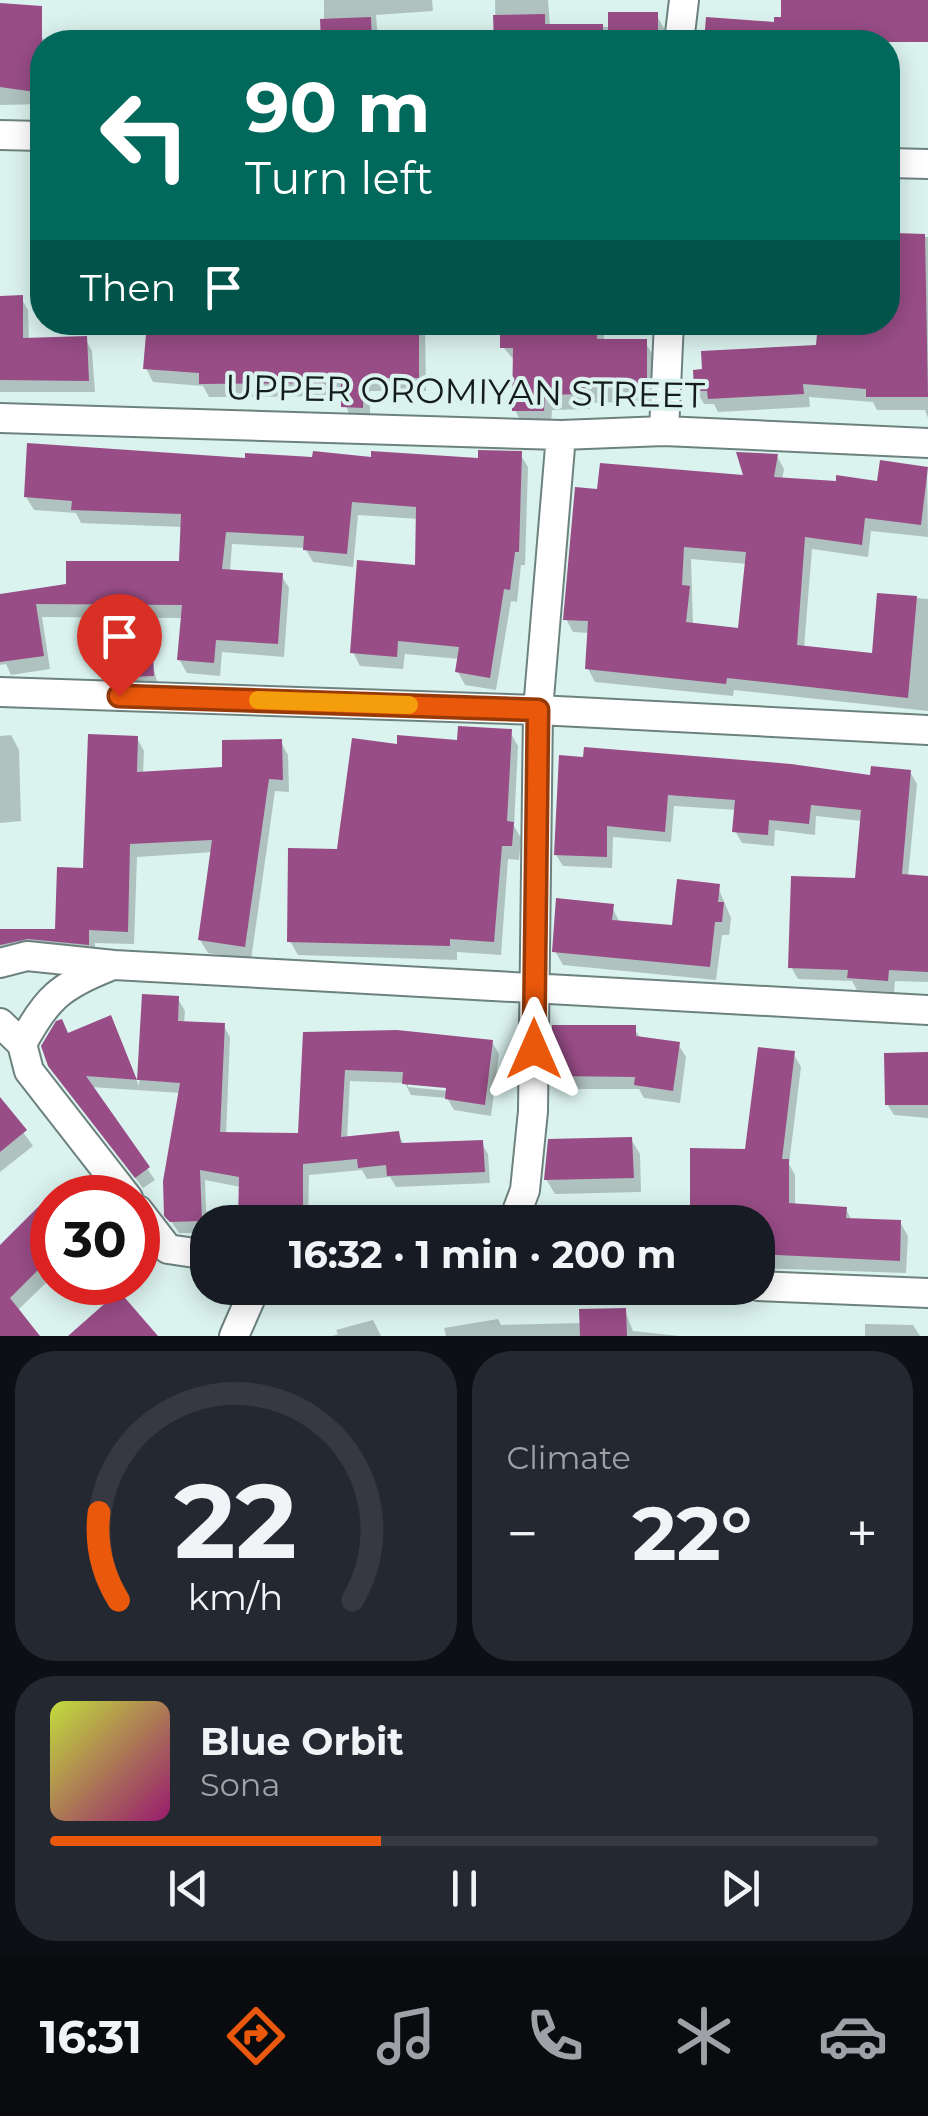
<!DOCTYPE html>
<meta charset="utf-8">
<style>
body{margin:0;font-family:Montserrat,sans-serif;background:#242831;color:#f1f3f6;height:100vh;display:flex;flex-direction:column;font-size:38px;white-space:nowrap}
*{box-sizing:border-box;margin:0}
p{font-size:32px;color:#9ea1a6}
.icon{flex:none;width:55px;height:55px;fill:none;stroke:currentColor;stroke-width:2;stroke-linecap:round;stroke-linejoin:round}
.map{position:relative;height:1336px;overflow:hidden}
.drawer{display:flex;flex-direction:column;gap:15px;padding:15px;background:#0d0f14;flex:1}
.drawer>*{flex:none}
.guide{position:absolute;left:30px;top:30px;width:870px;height:305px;border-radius:40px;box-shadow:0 5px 25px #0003;background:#00695c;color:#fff;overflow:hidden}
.speed{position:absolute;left:30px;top:1175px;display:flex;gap:20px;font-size:50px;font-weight:700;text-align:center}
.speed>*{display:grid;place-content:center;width:130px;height:130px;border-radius:50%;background:#171b24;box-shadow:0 5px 25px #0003;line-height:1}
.speed .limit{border:15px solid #d22;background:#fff;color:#111}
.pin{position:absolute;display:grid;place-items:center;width:85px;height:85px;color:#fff;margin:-102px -42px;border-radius:50% 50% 50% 0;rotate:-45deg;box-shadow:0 0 10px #0007}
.pin .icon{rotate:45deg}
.me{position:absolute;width:110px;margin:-55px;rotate:0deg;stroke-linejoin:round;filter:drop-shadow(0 0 8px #0008)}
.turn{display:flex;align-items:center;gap:35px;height:210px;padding:0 50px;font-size:45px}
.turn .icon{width:130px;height:130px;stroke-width:2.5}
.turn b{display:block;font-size:70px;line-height:85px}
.then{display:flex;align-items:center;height:95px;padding:0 50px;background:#0003;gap:20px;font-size:38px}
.big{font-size:75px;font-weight:700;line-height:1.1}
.drawer .card{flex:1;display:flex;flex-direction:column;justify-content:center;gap:15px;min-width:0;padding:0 35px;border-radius:40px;background:#242831}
.drawer .dial{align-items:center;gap:0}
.dial svg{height:260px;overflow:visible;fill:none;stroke:#363941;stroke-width:7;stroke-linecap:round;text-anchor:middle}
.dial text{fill:#f1f3f6;stroke:none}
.song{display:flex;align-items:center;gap:30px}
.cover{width:120px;height:120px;border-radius:15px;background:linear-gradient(135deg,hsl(70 70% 55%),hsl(320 70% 35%))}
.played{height:10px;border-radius:5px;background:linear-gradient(90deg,#ea580c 40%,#363941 40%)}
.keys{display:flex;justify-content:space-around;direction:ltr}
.heat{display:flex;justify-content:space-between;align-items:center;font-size:55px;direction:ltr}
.drawer .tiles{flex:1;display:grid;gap:15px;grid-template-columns:1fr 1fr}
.card:last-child{grid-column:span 2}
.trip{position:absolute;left:190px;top:1205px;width:585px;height:100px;border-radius:40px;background:#171b24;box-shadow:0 5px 25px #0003;font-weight:700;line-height:100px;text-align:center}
.tabs{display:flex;height:160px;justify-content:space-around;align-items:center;background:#090b0e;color:#9ea1a6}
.tabs .icon{width:70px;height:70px}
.tabs .on{color:#ea580c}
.tabs b{font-size:45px;color:#f1f3f6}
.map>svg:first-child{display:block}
.shadow{fill:#0003;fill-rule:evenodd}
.building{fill:#994d87;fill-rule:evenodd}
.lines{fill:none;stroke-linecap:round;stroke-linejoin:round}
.street-casing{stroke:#6d827e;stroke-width:32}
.street{stroke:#fff;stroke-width:28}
.route-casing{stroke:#983908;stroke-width:25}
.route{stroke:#ea580c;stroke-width:18}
.slow{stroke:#f59e0b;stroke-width:18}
.labels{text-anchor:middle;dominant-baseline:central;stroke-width:8;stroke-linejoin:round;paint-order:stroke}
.street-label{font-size:35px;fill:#151d1c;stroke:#dbf3ef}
</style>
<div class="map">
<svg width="928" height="1336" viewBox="0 0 928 1336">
<rect width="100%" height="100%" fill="#dbf3ef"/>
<path class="shadow" d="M324 0H432L433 11 376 15 378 42H324Z
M495 0H548L550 26 611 27 656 15 664 28V42H496Z
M784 0H928V39L707 42 708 20 776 24 783 20Z
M0 5 29 37 72 42H42V104L0 105Z
M97 32 140 36 144 42H97Z
M888 235 928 237V418L925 410H877L873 402 809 397 810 407 718 412 714 404H704L696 390 704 372 819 347 888 322Z
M0 298H21L28 310 29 341 85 338 92 351 95 392H0Z
M149 322H201L200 332 268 333V322H425L426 391H370V421L351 420 343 396 209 397 203 386 153 382 146 368Z
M503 322H604V342H645L654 357V401L590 403V409L552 410 551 426 523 425 515 410 516 362 503 347Z
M520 454 528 467 525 565H521L517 602 511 601 496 690 465 685 458 672 460 659 405 654 403 669 360 666 353 652 417 567 419 519 358 515 353 567 313 562 305 548 232 544 230 572 281 575 289 588 284 657 222 652 220 676 187 673 179 659 183 618 42 617 50 669 11 675 6 664 0 665V596L182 564 183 527 81 523 76 513 34 510 26 497 248 461H480Z
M777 456 784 469 782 480 880 484 927 469 928 537 871 531 868 557 812 549 804 648 874 656 879 595 928 599V711L734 690 733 696 595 682 588 669 590 633 573 632 566 619 599 492 747 477ZM691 559 747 564 741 631 693 625Z
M151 658 158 685 110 687 104 677Z
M510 732 518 746 514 826 521 838 519 860 508 859 501 955 457 952V960L298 955 290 941 399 747 459 743Z
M11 735 19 750 21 821 0 823V736Z
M137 738 144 751 143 775 225 770 281 742 288 755 289 792 275 791 251 960 208 953 200 940 213 852 137 857 134 944 95 943V957L0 960V931L57 932Z
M562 758 872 778 910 772 917 784 908 877 928 878V982L895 981 894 992 857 990 852 981 798 979 791 967 858 881 862 821 816 816 815 835 775 830 774 846 742 843 735 831 737 810 674 806 671 842 613 837 612 868 563 866 556 855Z
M718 887 731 918 729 935H722L716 980 563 965 555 951 612 907 620 923 674 927Z
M144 997 178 999 185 1011 184 1024 223 1025 230 1037 226 1135 300 1136 306 1034 492 1042 499 1054 491 1116 454 1110 447 1098 411 1095 405 1083 350 1081 347 1139 398 1134 405 1146 481 1142 488 1154 490 1183 396 1187 390 1177 367 1179 362 1170 309 1175 308 1216 346 1215 350 1222H241V1187L205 1180 207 1233H179L167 1215 181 1093 91 1087 155 1180 143 1188 50 1065 68 1035 116 1030 139 1086ZM408 1082 459 1087V1092L408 1087Z
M634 1028 641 1039 678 1044 686 1057 680 1103 644 1098 639 1089H561L553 1076Z
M793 1053 801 1067 789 1164 795 1175V1206L846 1209 852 1221 900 1222 908 1236 906 1273 758 1268V1222H693V1151H747Z
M928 1054V1118L894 1115 887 1104Z
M0 1100 33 1146 0 1172Z
M631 1139 640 1154 641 1192 555 1194 546 1179Z
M60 1190 68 1198H52V1277L17 1311 37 1336H0V1248Z
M625 1311 633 1331 680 1336H446L444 1328 498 1319 501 1325 582 1323Z
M373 1320 381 1336H332L338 1334 336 1330Z
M865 1324 913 1325 920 1336H865Z"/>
<path class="building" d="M781 0H928V42H704L706 17 774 22V17H781Z
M0 3 42 6V93L0 87Z
M608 12H658V42H608Z
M545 14V24H603V42H494L493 15Z
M371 17 372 42H321L320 19Z
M894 233 925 234 928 397H866V389L803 384 804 394 708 399 707 391H694L693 370 702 369 701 351 816 345 818 322H888V257H893Z
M23 295V338L87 336 89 381 0 380V296Z
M147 322 265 331V322H419V378H364L363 408 341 407V383L199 384V373L143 369Z
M500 322H597V339H647V387L582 388V394L545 395 544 411H512L513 348H500Z
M27 443 245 458V453L312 457 313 451 371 457V451L478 458V450L522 451 519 552H515L510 590 504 589 490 678 455 672 459 647 398 641 397 657 350 653 357 560 415 565 416 507 352 502 347 554 303 550 304 536 226 532 222 569 283 573 278 644 216 640 214 663 177 660 182 605 36 604 44 656 0 662V594L66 584V561H179L181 514 71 510 72 501 24 497Z
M736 452 778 454 774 477 836 481V475L877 481 880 460 928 467 921 525 865 518 862 545 805 537 797 645 872 653 877 593 917 596 908 698 727 678 726 684 585 669 588 621 563 620 575 487 597 489 600 463 743 475ZM684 547 746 552 738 628 686 622 690 586 682 585Z
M153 655 154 676 102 678 101 658Z
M458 726 512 729 507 821 514 822 512 846H502L494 942 450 939V946L287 942 288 848 337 849 352 738 397 744V735L457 740Z
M88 734 138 736 137 772 222 767V740L282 739 283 780 269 779 245 947 198 940 212 840 130 844 128 932 89 930V945L28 939 0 945V929H55L57 867 83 868Z
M584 747 791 764 870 775 871 766 911 770 902 874 928 876V972L889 970 888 981 847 978 848 970 788 968 791 876 855 878 861 810 811 805 809 824 769 820 768 835 732 832 735 800 668 795 665 832 607 826V857L554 855 559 755 583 757Z
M677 879 720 884 718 902H724L722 922H715L710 967 552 952 556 898 614 904 612 920 672 925Z
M142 994 179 996 178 1021 225 1023 220 1132 298 1133 303 1032 397 1030 493 1040 485 1105 445 1099 446 1088 402 1084 403 1072 345 1070 341 1137 399 1131 401 1143 483 1140 485 1172 387 1176 386 1165 358 1168 357 1159 303 1164V1222H238L239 1177 200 1170 202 1221 170 1222 164 1216 163 1181 180 1083 86 1076 150 1167 135 1178 48 1066 41 1046 56 1021 62 1019 68 1033 111 1015 137 1080Z
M552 1025H636V1036L680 1042 673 1091 634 1085 635 1077 551 1076Z
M758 1047 795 1051 782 1159H789V1203L847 1207 846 1218 901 1220 900 1261 758 1254V1222H690V1148L745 1149Z
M928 1052V1105H885L884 1053Z
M0 1097 27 1130 0 1152Z
M632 1137 634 1178 544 1180 548 1139Z
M52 1193V1256L10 1298 40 1336H0V1245Z
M119 1291 158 1336H68Z
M626 1308 627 1336H580L579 1309Z"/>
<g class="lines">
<defs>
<path id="street" d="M679 42 684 0
M0 135 42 136
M888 163 928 164
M0 418 561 435 664 431 928 443
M664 431 669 322
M0 692 538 710 928 730
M0 963 27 956 114 965 928 1010
M0 1023 22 1044 29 1071 128 1198
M22 1044C46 999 60 986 108 967
M138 1210 168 1249 208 1255
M513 1222 525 1190 533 1111 538 710 561 435
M758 1286 928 1293
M234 1336 255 1288"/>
</defs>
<use href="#street" class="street-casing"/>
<use href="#street" class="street"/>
</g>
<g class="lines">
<defs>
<path id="route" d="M119 696 538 710 534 1049"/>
</defs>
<use href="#route" class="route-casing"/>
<use href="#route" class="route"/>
<path class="slow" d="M258 700 409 705"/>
</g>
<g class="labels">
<g class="street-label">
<text transform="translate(465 391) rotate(1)">UPPER OROMIYAN STREET</text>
</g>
</g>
</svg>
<div class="speed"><div class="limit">30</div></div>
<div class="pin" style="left:119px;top:696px;background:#d93025"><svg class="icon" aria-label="arrive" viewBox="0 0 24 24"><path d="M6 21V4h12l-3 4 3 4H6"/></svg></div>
<svg class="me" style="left:534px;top:1049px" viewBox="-20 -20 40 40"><path d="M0-17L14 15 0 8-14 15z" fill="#ea580c" stroke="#fff" stroke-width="4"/></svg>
<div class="trip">16:32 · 1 min · 200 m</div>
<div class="guide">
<div class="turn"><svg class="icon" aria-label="left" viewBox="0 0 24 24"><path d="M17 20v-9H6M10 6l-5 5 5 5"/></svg><div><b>90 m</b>Turn left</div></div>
<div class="then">Then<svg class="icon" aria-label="arrive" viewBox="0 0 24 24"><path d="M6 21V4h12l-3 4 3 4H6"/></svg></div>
</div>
</div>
<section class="drawer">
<div class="tiles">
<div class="card dial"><svg viewBox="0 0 100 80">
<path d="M14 69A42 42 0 1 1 86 69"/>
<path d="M14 69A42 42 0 0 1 8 42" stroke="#ea580c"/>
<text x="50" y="56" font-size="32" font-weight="700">22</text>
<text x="50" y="72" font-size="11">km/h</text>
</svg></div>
<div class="card"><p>Climate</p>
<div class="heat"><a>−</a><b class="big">22°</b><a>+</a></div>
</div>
<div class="card">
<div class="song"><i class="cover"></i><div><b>Blue Orbit</b><p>Sona</p></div></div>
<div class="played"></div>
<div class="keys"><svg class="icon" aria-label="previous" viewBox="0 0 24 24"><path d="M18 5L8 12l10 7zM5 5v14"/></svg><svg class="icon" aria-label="pause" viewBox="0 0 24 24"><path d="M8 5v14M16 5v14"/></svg><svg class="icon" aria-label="next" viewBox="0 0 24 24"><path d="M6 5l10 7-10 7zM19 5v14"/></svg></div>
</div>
</div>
</section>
<nav class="tabs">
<b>16:31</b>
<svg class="icon on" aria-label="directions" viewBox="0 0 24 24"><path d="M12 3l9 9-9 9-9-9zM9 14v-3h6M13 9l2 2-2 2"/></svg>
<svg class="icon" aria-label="music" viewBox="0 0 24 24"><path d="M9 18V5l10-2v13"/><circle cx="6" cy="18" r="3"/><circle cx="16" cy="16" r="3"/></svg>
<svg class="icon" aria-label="phone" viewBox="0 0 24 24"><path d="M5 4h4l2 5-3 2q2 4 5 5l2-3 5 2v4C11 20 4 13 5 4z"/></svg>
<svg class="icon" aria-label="climate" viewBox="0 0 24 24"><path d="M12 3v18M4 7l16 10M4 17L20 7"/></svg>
<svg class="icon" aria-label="car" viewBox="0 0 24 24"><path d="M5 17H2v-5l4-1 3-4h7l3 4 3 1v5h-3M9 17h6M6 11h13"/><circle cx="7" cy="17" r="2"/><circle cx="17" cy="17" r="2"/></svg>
</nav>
